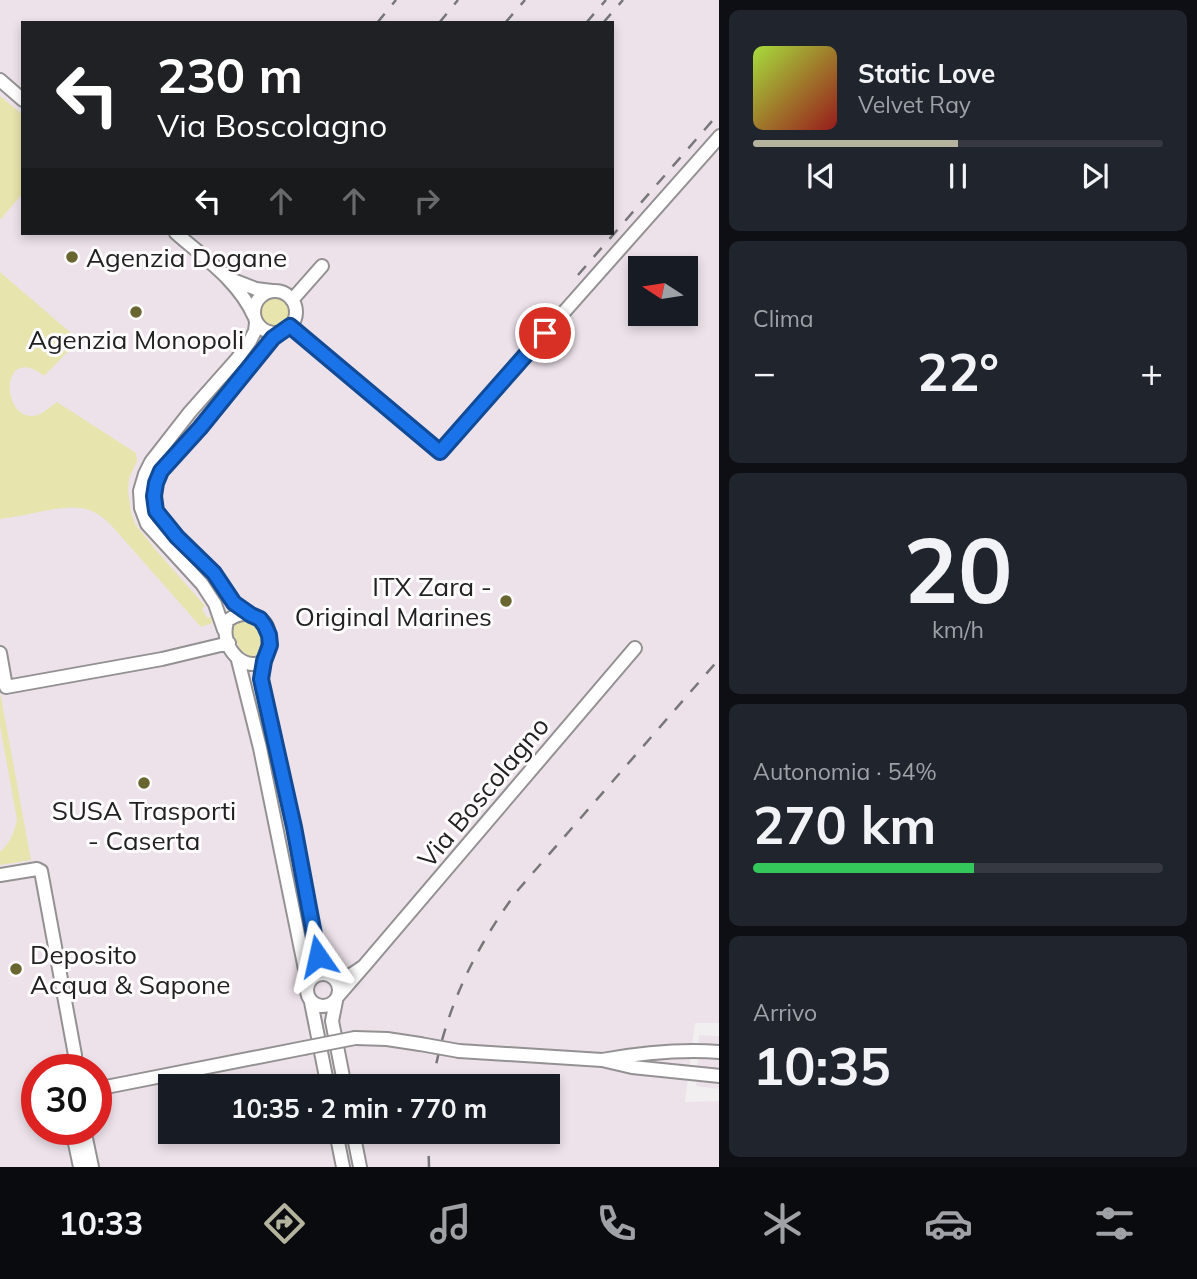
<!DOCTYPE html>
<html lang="it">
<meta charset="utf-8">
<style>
body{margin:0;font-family:Mulish,sans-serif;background:#20242c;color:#f1f3f6;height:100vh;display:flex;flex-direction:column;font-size:26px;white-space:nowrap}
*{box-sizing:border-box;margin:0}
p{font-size:23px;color:#9ea1a6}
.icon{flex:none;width:38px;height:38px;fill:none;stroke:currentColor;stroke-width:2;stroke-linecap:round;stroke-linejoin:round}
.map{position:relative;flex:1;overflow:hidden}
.details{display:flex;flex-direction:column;gap:10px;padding:10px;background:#0d0f14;width:478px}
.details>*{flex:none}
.hud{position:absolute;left:21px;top:21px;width:593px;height:214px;border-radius:0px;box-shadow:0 4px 10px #0003;background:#202124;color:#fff;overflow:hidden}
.needle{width:46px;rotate:282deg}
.controls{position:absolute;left:628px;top:256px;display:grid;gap:14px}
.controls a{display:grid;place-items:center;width:70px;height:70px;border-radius:0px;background:#171b24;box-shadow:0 4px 10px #0003;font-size:35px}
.speed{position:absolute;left:21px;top:1054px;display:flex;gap:14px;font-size:35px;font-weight:700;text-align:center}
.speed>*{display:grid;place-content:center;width:91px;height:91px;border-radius:50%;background:#171b24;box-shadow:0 4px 10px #0003;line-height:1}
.speed .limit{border:10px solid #d22;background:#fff;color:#111}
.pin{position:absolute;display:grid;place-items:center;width:60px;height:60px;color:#fff;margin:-30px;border:4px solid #fff;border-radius:50%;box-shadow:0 2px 7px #0007}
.me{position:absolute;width:77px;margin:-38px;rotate:349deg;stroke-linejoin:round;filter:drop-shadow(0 0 5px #0008)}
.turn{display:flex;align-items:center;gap:24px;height:147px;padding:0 21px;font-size:32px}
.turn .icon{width:91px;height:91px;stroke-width:2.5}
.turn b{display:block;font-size:49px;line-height:60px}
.lanes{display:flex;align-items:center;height:66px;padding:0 21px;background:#0003;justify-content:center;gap:35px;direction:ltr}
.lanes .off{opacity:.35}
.big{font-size:52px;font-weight:700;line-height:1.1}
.details .widget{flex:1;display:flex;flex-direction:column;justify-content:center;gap:10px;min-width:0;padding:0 24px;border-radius:10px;background:#20242c}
.details .dial{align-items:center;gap:0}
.dial b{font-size:91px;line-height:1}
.song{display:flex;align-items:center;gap:21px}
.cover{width:84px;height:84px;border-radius:10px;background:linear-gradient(135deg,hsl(80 70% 55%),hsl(0 70% 35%))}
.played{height:7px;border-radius:4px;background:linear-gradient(90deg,#b4b39d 50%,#363941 50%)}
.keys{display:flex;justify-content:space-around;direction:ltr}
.heat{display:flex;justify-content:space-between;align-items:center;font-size:38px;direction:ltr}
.charge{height:10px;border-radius:5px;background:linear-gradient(90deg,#34c759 54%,#363941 0)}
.trip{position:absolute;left:158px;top:1074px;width:402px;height:70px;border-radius:0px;background:#171b24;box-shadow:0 4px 10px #0003;font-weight:700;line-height:70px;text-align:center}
.menu{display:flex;height:112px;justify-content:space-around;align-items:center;background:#090b0e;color:#9ea1a6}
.menu .icon{width:49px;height:49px}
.menu .on{color:#b4b39d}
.menu b{font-size:32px;color:#f1f3f6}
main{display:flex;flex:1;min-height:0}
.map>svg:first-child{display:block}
.built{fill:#ede2ea;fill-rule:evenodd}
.green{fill:#e7e4ad}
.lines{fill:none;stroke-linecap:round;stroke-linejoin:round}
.minor-casing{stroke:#949193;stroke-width:16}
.minor{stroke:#fff;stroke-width:12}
.rail{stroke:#787778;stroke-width:2.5;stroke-dasharray:12 12;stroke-linecap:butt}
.minor-bridge-casing{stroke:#949193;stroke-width:16;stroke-linecap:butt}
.minor-bridge{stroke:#fff;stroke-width:12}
.route-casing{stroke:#114b97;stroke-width:18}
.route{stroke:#1a73e8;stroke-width:12}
.poi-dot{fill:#696531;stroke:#fffcfe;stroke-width:2.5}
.labels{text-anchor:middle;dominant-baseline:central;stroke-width:6;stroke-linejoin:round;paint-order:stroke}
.poi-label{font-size:26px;fill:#232223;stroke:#fffcfe;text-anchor:start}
.street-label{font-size:26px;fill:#232223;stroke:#fffcfe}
</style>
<main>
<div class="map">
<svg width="720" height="1167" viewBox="0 0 720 1167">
<rect width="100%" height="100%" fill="#f2eff1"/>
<path class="built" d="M0 0H719L720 1023H695L685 1102 719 1101V1167H0ZM23 23H612V233H23ZM640 268H686V313H640ZM37 1069H96V1129H37ZM170 1087H548V1132H170Z
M699 1035 719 1036V1089L696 1086Z"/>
<path class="green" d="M0 96 23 115V193L0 220Z
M0 272 79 340 44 376C1 342 0 418 33 416 42 415 50 407 57 402L136 453 137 461 129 478 128 490 131 512 135 524 155 549 205 606 202 609 207 618 211 617 212 623 201 627 111 525C90 503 71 506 44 511 29 514 15 517 0 519Z
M260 313a15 15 0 1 1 30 0a15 15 0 1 1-30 0Z
M246 621 258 625 262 639 261 652 252 657 241 651 232 632 233 627 236 624Z
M0 692 31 860 0 865V852C10 843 14 833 17 820L0 725Z"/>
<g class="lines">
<defs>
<path id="minor" d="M0 80 23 100
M176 233C204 258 238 280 254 316
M233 280 256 289 272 291
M254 312a21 21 0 1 1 42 0a21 21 0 1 1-42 0Z
M292 300 322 266
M290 326 440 452 720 136
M251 615 234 603 214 573 177 537 156 511 154 496 156 483 161 471 200 428 273 338 281 332
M224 630 215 604 202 584 147 524 141 508 140 491 145 474 151 462 190 412 237 359 250 341 255 331 256 323
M0 653 6 687 162 659 229 643
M238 660 260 748 308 984
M264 661C240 674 218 641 228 620 237 614 245 612 255 616 282 627 262 660 261 679L294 827 318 955 323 966 332 977C347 979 353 974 364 966L338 996
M0 875 37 869 41 871 75 1055V1069
M364 966 635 648
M307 990a16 16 0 1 1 32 0a16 16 0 1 1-32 0Z
M336 1001 332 1021 345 1087
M311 1002 328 1087
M355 1038 387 1039 420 1044
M459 1051 602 1060
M720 1052C680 1049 641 1053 602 1060L632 1067 720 1076
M96 1086 106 1087 304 1048
M72 1129 80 1167
M84 1129 92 1167
M336 1132 343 1167
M353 1132 360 1167"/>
</defs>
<use href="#minor" class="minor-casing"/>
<use href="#minor" class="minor"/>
<path class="rail" d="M377 23 396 0
M439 23 458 0
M505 23 525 0
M586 23 606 0
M603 23 623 0
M578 275 720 112
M432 1087C444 1011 473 951 518 890L720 658
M428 1132 429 1167"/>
<defs>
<path id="minor-bridge" d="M420 1044 459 1051
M304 1048 355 1038"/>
</defs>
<use href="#minor-bridge" class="minor-bridge-casing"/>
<use href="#minor-bridge" class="minor-bridge"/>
</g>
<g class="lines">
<defs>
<path id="route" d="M318 956 294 827 261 679 264 661 270 645 269 635 265 626 260 619 251 615 234 603 214 573 177 537 156 511 154 496 156 483 161 471 200 428 273 338 290 326 440 452 545 333"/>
</defs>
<use href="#route" class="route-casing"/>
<use href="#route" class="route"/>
</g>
<g class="poi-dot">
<circle cx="72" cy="257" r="7"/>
<circle cx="136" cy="312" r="7"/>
<circle cx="506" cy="601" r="7"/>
<circle cx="144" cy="783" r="7"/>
<circle cx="16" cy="969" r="7"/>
</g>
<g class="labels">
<g class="poi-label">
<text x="86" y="257">Agenzia Dogane</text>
<text x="136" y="339" text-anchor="middle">Agenzia Monopoli</text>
<text x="492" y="586" text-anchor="end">ITX Zara -<tspan x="492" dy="30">Original Marines</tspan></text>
<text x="144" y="810" text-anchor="middle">SUSA Trasporti<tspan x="144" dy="30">- Caserta</tspan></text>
<text x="30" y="954">Deposito<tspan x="30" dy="30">Acqua &amp; Sapone</tspan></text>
</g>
<g class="street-label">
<text transform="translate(483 792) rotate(-50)">Via Boscolagno</text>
</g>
</g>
</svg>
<div class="controls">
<a><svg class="needle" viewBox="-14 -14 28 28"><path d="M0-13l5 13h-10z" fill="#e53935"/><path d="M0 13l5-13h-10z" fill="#9ea1a6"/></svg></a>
</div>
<div class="speed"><div class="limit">30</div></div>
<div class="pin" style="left:545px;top:333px;background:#d93025"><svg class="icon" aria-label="arrive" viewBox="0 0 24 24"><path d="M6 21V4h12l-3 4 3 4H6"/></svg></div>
<svg class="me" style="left:318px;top:956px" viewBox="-20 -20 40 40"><path d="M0-17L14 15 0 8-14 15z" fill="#1a73e8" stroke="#fff" stroke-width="4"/></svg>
<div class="trip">10:35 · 2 min · 770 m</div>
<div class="hud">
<div class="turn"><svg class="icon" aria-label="left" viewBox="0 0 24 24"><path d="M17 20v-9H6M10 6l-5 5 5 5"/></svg><div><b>230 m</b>Via Boscolagno</div></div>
<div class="lanes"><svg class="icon" aria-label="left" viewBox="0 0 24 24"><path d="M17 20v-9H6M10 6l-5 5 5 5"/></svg><svg class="icon off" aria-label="ahead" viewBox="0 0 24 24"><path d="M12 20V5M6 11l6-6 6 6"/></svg><svg class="icon off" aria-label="ahead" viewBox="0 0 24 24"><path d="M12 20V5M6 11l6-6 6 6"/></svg><svg class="icon off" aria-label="right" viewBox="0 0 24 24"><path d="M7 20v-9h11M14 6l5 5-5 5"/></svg></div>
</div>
</div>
<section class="details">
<div class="widget">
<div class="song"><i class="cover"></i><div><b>Static Love</b><p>Velvet Ray</p></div></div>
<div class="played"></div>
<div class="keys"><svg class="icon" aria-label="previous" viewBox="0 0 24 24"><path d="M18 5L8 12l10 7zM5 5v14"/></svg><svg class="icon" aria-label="pause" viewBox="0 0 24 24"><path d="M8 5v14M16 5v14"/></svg><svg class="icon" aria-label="next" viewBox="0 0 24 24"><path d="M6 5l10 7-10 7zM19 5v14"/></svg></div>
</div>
<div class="widget"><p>Clima</p>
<div class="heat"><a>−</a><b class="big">22°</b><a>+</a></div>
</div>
<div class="widget dial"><b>20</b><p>km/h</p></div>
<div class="widget"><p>Autonomia · 54%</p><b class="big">270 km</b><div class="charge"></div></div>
<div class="widget"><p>Arrivo</p><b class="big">10:35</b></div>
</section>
</main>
<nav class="menu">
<b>10:33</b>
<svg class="icon on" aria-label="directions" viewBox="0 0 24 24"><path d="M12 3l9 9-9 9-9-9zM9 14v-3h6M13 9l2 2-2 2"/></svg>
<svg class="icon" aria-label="music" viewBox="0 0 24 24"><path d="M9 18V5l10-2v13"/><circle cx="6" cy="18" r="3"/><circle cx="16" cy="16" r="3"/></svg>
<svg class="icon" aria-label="phone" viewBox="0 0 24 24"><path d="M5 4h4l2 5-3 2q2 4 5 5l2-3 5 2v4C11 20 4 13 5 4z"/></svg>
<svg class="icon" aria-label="climate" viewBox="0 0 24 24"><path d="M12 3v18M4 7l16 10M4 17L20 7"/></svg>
<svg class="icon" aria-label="car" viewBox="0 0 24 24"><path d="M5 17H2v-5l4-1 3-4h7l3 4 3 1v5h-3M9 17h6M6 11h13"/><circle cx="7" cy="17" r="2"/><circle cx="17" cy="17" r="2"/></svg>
<svg class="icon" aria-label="filters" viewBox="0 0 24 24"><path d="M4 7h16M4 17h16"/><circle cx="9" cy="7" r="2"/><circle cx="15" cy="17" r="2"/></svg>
</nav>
